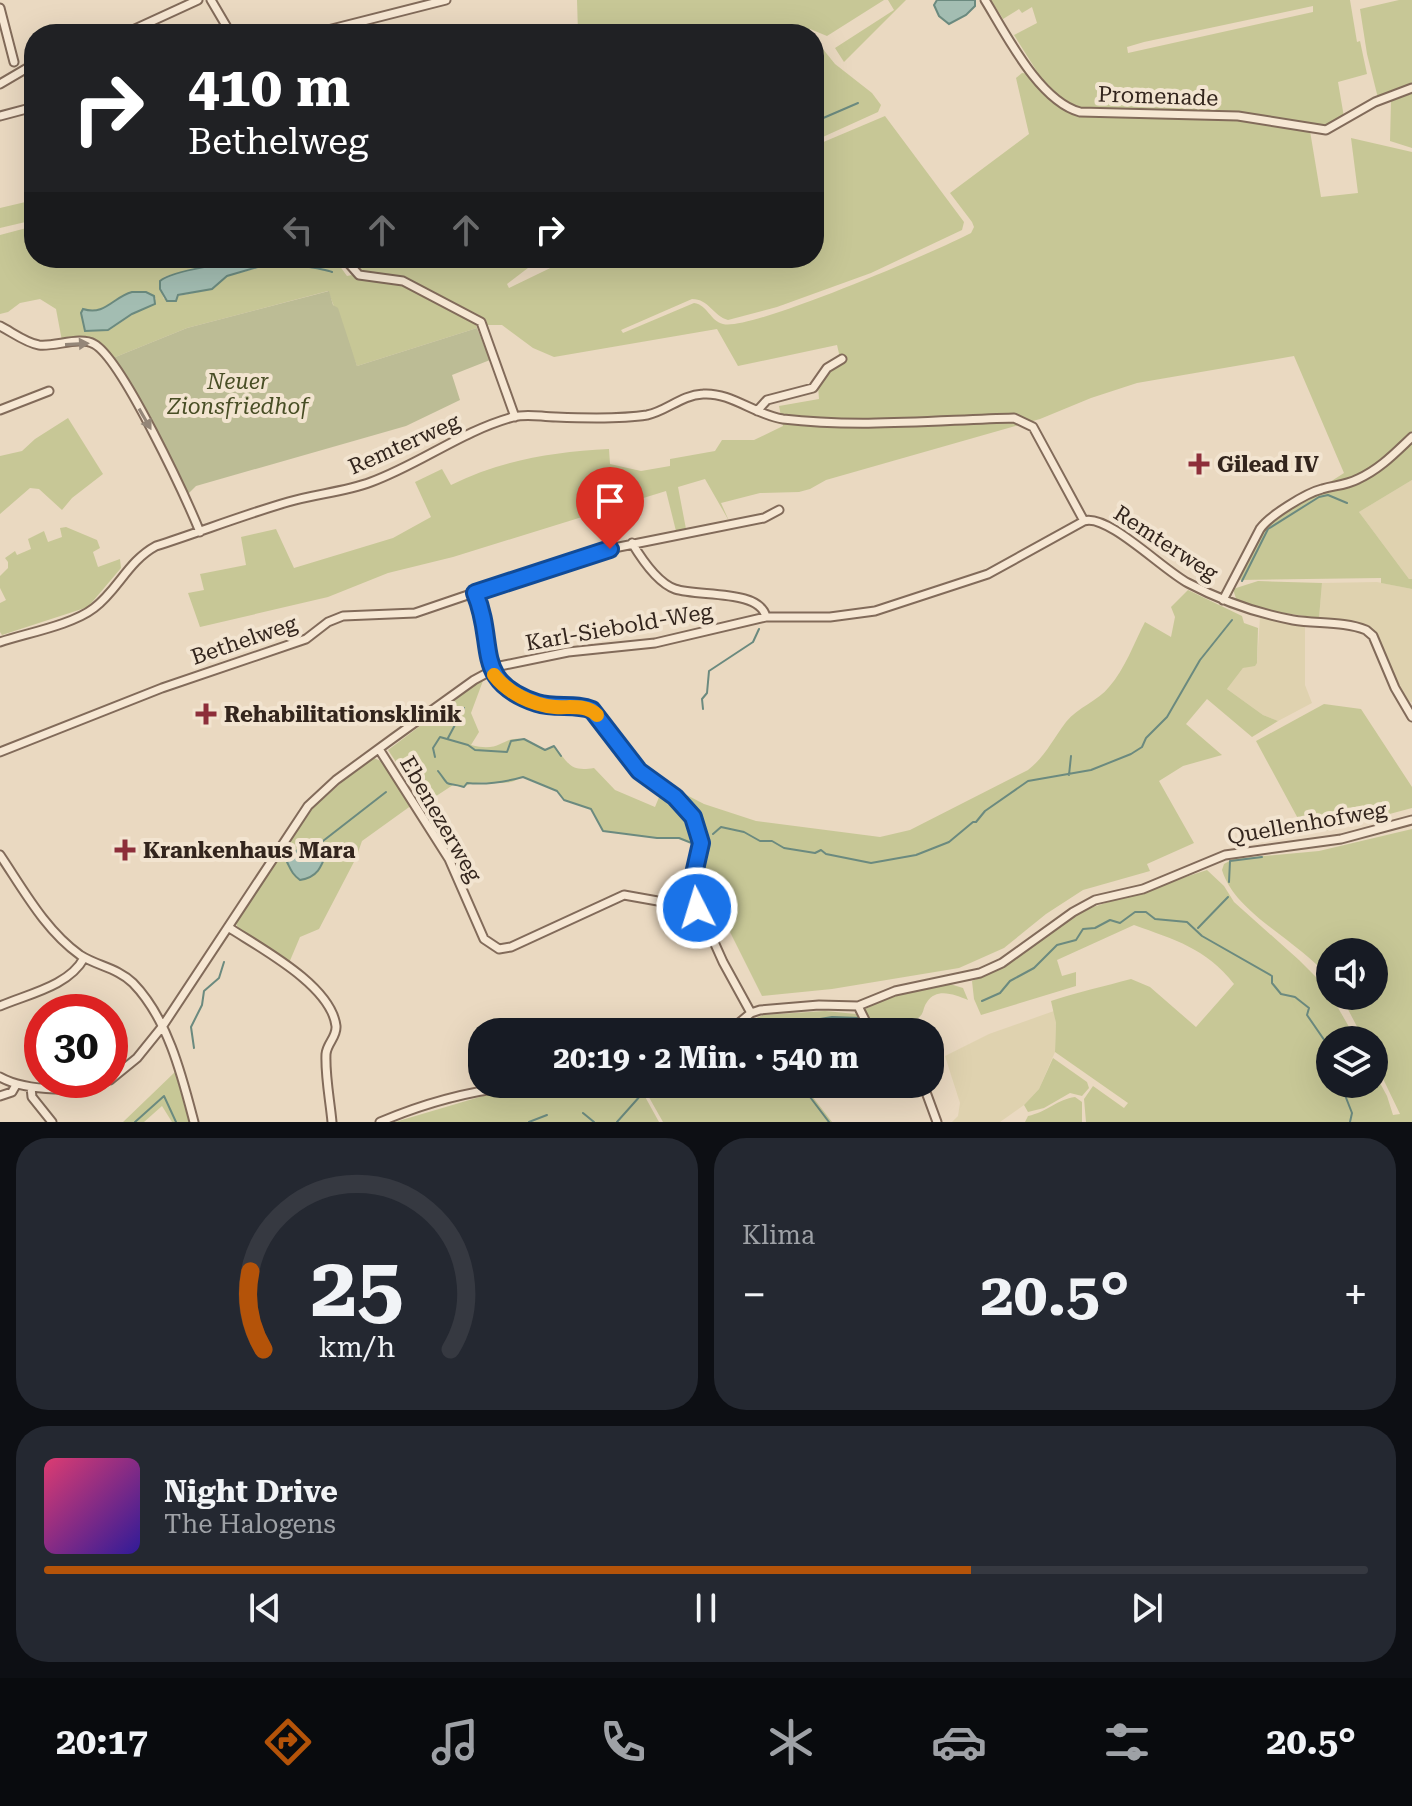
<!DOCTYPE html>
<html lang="de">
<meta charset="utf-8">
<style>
body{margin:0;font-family:"Roboto Serif",serif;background:#242831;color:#f1f3f6;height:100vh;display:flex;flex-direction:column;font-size:30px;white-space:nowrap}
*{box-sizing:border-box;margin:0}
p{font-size:26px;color:#9ea1a6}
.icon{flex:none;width:44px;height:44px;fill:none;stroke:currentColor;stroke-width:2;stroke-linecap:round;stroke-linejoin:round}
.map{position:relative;height:1122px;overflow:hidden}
.sheet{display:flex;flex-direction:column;gap:16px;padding:16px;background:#0d0f14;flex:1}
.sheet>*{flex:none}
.guide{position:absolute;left:24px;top:24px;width:800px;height:244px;border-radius:32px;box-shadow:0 8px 32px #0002;background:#202124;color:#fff;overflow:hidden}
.buttons{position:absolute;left:1316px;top:938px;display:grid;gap:16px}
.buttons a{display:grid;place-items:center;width:72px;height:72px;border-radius:50%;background:#171b24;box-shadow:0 8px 32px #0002;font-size:40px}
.speed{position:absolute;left:24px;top:994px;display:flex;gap:16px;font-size:40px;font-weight:700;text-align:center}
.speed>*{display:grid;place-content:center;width:104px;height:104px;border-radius:50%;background:#171b24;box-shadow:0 8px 32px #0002;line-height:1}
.speed .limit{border:12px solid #d22;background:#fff;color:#111}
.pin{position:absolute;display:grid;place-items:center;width:68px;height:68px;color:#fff;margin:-82px -34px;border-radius:50% 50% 50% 0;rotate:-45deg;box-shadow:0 0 8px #0007}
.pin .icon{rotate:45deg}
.me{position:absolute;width:88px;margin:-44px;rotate:355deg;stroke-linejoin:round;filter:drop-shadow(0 0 6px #0008)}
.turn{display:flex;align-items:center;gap:28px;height:168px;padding:0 32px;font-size:36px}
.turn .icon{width:104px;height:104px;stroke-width:2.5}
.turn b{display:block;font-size:56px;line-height:68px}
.lanes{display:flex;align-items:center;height:76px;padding:0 32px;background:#0003;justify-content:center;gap:40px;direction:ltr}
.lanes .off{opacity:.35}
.big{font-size:60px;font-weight:700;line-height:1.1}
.sheet .card{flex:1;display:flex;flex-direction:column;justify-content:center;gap:12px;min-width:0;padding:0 28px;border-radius:32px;background:#242831}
.sheet .dial{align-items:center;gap:0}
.dial svg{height:208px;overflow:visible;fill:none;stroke:#363941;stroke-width:7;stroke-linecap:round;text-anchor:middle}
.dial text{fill:#f1f3f6;stroke:none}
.song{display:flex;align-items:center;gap:24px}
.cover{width:96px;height:96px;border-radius:12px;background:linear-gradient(135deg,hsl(340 70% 55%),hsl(250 70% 35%))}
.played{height:8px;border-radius:4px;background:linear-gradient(90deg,#b45309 70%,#363941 70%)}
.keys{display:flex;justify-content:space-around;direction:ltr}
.heat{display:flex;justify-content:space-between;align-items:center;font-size:44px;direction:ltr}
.sheet .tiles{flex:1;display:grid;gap:16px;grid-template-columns:1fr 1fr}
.card:last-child{grid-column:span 2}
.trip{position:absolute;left:468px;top:1018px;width:476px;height:80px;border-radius:32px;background:#171b24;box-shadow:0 8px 32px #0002;font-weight:700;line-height:80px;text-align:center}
.tabs{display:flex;height:128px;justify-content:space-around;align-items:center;background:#090b0e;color:#9ea1a6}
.tabs .icon{width:56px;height:56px}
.tabs .active{color:#b45309}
.tabs b{font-size:36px;color:#f1f3f6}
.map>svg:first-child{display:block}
.farmland{fill:#dfd2af}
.green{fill:#c7c796;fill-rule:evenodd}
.cemetery{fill:#bcbc95}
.water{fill:#a3bdb2;stroke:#6b8a7f;stroke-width:2}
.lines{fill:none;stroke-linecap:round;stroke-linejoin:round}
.stream{stroke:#6b8a7f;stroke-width:2}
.minor-casing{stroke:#826b5a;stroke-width:11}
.minor{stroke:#f6e7d3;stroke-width:7}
.oneway{fill:#948678}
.route-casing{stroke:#114b97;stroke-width:20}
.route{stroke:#1a73e8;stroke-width:14}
.slow{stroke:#f59e0b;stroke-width:14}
.poi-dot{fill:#8d2e3a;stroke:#f2e4d0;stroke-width:3}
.labels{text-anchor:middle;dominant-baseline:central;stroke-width:8;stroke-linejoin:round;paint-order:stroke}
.street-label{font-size:22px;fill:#33251d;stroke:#f2e4d0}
.park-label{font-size:22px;font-style:italic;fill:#484e25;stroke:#f2e4d0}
.poi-label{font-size:22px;font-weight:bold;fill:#33251d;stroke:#f2e4d0;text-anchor:start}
</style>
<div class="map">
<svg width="1412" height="1122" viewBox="0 0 1412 1122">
<rect width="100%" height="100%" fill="#ead9c1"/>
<path class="farmland" d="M1412 480V579H1409L1359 512Z
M1377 582 1412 589V702L1407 701 1376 636 1356 624 1319 618 1322 583Z
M1260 617 1305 625V685L1312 703 1278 721 1263 715 1227 689 1243 668 1257 663Z
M1054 1011 1056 1023 1055 1052 1039 1089 1024 1105 1000 1122H952L958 1116 960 1103 945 1056 989 1034Z"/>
<path class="green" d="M577 0H884L827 36 810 29 797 34H558L578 32Z
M888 0H906L844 62 835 48 894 10Z
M991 0H1350L1357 42 1360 41 1367 74 1338 82 1344 117 1328 125 1311 124 1310 131 1321 197 1358 193 1351 138 1412 152V434C1396 451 1354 489 1330 482L1344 473 1294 356 1137 383 1091 398 1040 419 826 480 810 489 799 492 760 493 721 503 729 521 705 479 678 487 686 529 676 531 666 491 453 557 388 573 328 597 200 627 188 593 204 590 200 574 246 565 241 537 276 529 294 568 393 538 431 517 415 482 442 469 451 485C502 460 552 452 609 449L610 464 641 471 670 466V459L715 451 722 440H754L783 426 779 406 819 399 818 386 826 373 841 362 837 345 738 366 717 329 554 357 533 348 502 325H487L486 320 479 315 404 278 362 273 347 258H541L507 284 509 288 571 258H814V146L885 116 964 222 962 230 871 273 777 307 728 320C713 316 709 299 692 299L621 330 623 333 694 303C708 305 710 321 723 324 749 332 939 250 971 233L974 227 972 222 950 193 1029 134 1016 78 1022 73 1031 74 1036 70 1014 35 1037 23 1032 7 1022 13 1019 9 1003 19ZM1313 6V12L1128 53 1127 47 1144 42Z
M1399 0H1412V84L1378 98 1367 54 1360 9Z
M814 38 835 64 872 93 881 105 878 112 814 141Z
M1412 93V148L1390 141 1391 101Z
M34 200V220L0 228V208Z
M34 226V258H334L347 276 352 275 362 279 403 284 475 320 477 328 357 366 328 291 187 328 113 358C94 337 89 339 62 341L56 309 40 299 20 303 8 312 0 314V235ZM264 260 268 264 266 266 227 276 212 289 164 299 160 289 164 277 173 274 228 262ZM150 293 156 299 108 331H85L90 311 109 307 116 299Z
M68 418 103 474 72 498 62 510 39 489 30 488 0 514V456L22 451 35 439Z
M1412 440V480L1359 512 1409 579H1412V589L1381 583V578L1237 580 1262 530 1270 521 1316 493 1339 490 1365 479Z
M66 527 97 540 100 548 93 552 98 567 120 559 121 568 88 607 2 635 0 632V603L6 600 0 588V576L8 568V562L5 558 15 551 17 555 31 549 28 539 44 531 48 542 62 537 60 528Z
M1258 581 1322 583 1319 618 1270 611 1237 602 1233 589Z
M1188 590 1242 616 1244 623 1258 628 1257 663 1255 666 1243 668 1227 689 1263 715 1278 721 1252 737 1207 699 1186 724 1222 755 1183 766 1159 781 1194 843 1147 864 1150 871 1083 890 1046 914 1004 948 959 968 832 989 762 996 726 924 708 917 702 907 694 886 703 847 701 830 696 818 674 791 675 789 704 804 756 821 880 837 910 830 1028 770C1045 757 1053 739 1066 722 1078 707 1098 701 1109 687 1125 669 1134 643 1145 622L1171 637 1175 617 1171 607Z
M484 678 471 713 479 732 471 745C502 753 502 736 521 739 529 740 538 746 545 750L554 746C569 763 569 772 594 768L615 790 655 807 662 790 693 820 699 846 679 838H657L603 831 591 809 564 800 557 791 523 777C519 778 515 781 511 782 497 785 475 779 464 787L453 785 424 804 388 750Z
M1324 704 1361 709 1412 787V808L1326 831 1318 829 1312 823 1302 826 1256 741Z
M374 758 385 763 412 805 362 841 356 858 319 929 300 937 289 963 239 931 236 923 311 810 352 773Z
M1412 829V1122H1086L1084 1099 1093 1086 1124 1108 1128 1103 1055 1052 1056 1023 1051 1001C1078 992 1105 986 1131 979L1150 987 1196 1027 1234 984C1206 948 1175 940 1134 925L1057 960 1062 976 1076 972V986L981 1015 974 999 972 981 998 970 1081 911 1207 870 1224 886 1234 902 1299 960 1326 987 1356 1039 1330 1040V1084H1374V1072L1387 1096 1393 1115 1400 1114 1374 1060V1040H1364L1341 996H1374V952H1330V979C1300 941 1235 914 1222 870L1224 864 1233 859 1319 851Z
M950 984 963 988 968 1000C955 995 937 987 927 1002 922 1009 925 1013 918 1018 907 1026 889 1026 875 1030L865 1009 887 998Z
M825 1011 856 1014 867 1032H740L739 1026 763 1015Z
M1053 1058 1087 1082 1089 1088 1082 1096 1070 1093 1044 1108 1028 1112 1024 1105 1039 1089Z
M175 1072 189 1122H172L162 1106 144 1122H123Z
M633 1084 643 1093 659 1122H395L493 1093Z
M651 1084H813L805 1087 832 1122H663L646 1092Z
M1075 1097 1082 1102V1122H1025L1028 1116C1047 1112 1058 1099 1075 1097Z"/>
<path class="cemetery" d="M329 291 333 305 338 308 357 366 477 328 490 360 452 375 460 400 406 426 196 486 188 494 149 419 113 358 187 328Z"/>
<path class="water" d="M937 0H975V6L966 15 949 24 939 16 934 5Z
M253 260H265L268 264 227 276 212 289 178 295 176 301H167L160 289V281C172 270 234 262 253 260Z
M132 292H146L154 296 155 304 132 314 108 330 85 331 81 313 83 309C105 316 113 297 132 292Z
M300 847C316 856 308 857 328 849 322 865 319 877 300 880 292 874 291 870 287 862Z"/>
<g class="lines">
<path class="stream" d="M814 122 858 103
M268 262C276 261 325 269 332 272
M1242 581 1268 529 1319 497 1328 495 1347 503
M703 709 702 699 707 693 709 671 753 642 759 629
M448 738 464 708
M435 757 433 748 440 737 468 745 475 750 507 752 511 741 524 739 545 750 554 746 561 756
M438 771C452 789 442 781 464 787L467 783C486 785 505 782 523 777L557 791 564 800 591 809 603 831 657 838H679L699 846
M1069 775 1071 756
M713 834 721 827 744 832 760 841H772L784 848 815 853 821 850 826 854 871 863 916 855 949 842 973 822H976L985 811 1028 781 1091 770 1131 754 1142 747 1146 738 1167 717 1200 660 1232 620
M704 847H708L709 841
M305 855 386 792
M1229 882 1230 861 1262 857
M1198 928 1228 897
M982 1001 1000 993 1010 981 1034 968 1057 945 1076 940 1083 929 1095 928 1110 920 1120 923 1135 912H1146L1155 919 1187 922 1202 936 1272 976V983L1281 994 1295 997 1309 1008 1307 1015 1327 1044 1322 1052 1330 1065
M820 1019 838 1032
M746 1032 761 1025H808L820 1019 832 1017 859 1018
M194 1048 191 1027 202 1005 204 991 219 978 224 962
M655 1084 674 1092 684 1087 696 1088 700 1084
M1343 1084V1090L1352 1113 1350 1122
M647 1088 653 1084
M804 1089 829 1122
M583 1113 594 1122
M135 1122 164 1096 176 1122
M529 1122 547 1115
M617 1122 641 1095"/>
<defs>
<path id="minor" d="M211 0 231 34
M985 0C1006 34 1039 101 1080 112L1238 116 1326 130 1375 102 1412 88
M0 8 14 62
M124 34 198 0
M312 34 446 0
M0 84 34 64
M0 116 34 107
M344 258 359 275 403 281 481 322 515 417
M0 326C12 332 26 343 39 345 55 347 80 336 94 344 122 359 186 498 200 532
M0 410 49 391
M757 411 767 400 813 388 827 368 842 359
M632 543C641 558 658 583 675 589 699 597 760 589 766 617
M475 593C497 645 471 681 537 703 555 709 576 703 592 710L639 771 670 793 693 817 701 843 693 871 692 893 723 962 751 1013
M1223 600 1260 529C1269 516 1306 493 1322 489 1335 485 1344 486 1358 479 1380 469 1395 453 1412 437
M0 642C27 633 72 625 94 608 118 590 128 561 156 546 200 532 243 515 288 502 315 494 344 492 371 482 420 464 462 431 513 417 528 413 541 417 556 417 581 418 622 419 647 415 667 411 681 395 703 394 731 392 755 415 783 419 859 428 938 420 1014 418L1033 427 1084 521
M379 749 449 859 484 939 499 949 511 947 624 895 697 908
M0 752 162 688 306 639 328 622 343 616 415 613 594 552 764 518 779 510
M0 855C23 889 45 930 80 955 97 966 118 968 133 983 168 1019 182 1076 194 1122
M228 927C260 948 331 985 336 1026 337 1037 327 1043 326 1054 325 1076 330 1100 332 1122
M0 1006C28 994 69 986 84 958
M858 1006 871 1032
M728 1032 751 1013 760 1010 819 1005 858 1006 895 991 980 973 1002 963 1073 912 1095 900 1143 889 1225 855 1341 839 1412 820
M0 1077C25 1091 84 1094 109 1080
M110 1080 137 1058 162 1027 308 806 336 780 392 739 474 680 500 666 568 652 655 643 766 617H830L875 611 988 574 1084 521C1107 513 1163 570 1188 583 1222 601 1255 613 1293 620 1316 624 1344 621 1366 630L1373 636 1395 688 1412 717
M923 1084 937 1122
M31 1087 32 1097 52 1122
M0 1096 12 1092 16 1085
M380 1122C434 1099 487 1086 546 1084"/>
</defs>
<use href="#minor" class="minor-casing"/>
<use href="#minor" class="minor"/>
</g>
<defs><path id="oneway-solid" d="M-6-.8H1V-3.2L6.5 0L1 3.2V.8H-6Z" transform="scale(2)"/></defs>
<g class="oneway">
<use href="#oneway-solid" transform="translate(77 344) rotate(-3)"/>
<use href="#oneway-solid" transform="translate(145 419) rotate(60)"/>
</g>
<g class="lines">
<defs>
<path id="route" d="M610 549 475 593C497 645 471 681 537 703 555 709 576 703 592 710L639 771 675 797 693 817 701 843 691 887 697 908"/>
</defs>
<use href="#route" class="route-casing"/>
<use href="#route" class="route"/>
<path class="slow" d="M494 675C508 693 532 705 555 707 570 708 586 704 597 715"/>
</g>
<g class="poi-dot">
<path d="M1195 452h8v8h8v8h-8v8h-8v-8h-8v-8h8z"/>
<path d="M202 702h8v8h8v8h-8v8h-8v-8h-8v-8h8z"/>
<path d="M121 838h8v8h8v8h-8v8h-8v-8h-8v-8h8z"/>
</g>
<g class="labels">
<g class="street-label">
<text transform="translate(1158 96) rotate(2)">Promenade</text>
<text transform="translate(404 444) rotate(-24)">Remterweg</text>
<text transform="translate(1166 543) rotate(33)">Remterweg</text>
<text transform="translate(619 627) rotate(-10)">Karl-Siebold-Weg</text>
<text transform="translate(244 640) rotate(-19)">Bethelweg</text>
<text transform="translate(441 819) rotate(60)">Ebenezerweg</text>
<text transform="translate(1307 823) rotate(-10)">Quellenhofweg</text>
</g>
<g class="park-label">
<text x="238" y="381">Neuer<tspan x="238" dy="25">Zionsfriedhof</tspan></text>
</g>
<g class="poi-label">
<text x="1217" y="464">Gilead IV</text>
<text x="224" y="714">Rehabilitationsklinik</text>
<text x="143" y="850">Krankenhaus Mara</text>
</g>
</g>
</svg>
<div class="buttons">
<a><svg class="icon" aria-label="sound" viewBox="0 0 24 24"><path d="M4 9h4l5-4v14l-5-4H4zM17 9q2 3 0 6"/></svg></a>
<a><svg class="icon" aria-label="layers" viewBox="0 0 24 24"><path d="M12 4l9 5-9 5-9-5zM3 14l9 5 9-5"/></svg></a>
</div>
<div class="speed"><div class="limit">30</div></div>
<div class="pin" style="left:610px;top:549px;background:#d93025"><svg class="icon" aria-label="arrive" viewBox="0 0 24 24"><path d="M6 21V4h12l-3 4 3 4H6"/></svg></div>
<svg class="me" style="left:697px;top:908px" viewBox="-20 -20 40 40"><circle r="17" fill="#1a73e8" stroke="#fff" stroke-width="3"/><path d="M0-11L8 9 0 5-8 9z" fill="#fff"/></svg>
<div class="trip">20:19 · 2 Min. · 540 m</div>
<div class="guide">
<div class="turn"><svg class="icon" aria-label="right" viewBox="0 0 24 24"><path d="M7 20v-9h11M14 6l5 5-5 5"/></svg><div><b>410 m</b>Bethelweg</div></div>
<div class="lanes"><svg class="icon off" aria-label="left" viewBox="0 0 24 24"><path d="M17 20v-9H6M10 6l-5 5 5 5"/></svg><svg class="icon off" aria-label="ahead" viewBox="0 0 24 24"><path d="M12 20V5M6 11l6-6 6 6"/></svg><svg class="icon off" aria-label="ahead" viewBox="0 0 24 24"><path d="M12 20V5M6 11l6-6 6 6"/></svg><svg class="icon" aria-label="right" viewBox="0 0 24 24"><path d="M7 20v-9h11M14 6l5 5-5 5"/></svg></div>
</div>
</div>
<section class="sheet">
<div class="tiles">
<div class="card dial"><svg viewBox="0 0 100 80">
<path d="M14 69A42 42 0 1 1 86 69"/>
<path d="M14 69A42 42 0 0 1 9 39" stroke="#b45309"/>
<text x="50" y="56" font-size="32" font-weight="700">25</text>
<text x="50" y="72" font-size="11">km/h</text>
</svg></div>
<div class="card"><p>Klima</p>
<div class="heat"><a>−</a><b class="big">20.5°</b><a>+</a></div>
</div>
<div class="card">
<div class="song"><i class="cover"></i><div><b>Night Drive</b><p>The Halogens</p></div></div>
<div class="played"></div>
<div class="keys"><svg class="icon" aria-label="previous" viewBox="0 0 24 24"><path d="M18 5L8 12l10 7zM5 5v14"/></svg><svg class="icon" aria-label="pause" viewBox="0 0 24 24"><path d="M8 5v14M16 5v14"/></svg><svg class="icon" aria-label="next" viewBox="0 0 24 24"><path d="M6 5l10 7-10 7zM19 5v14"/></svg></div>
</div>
</div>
</section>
<nav class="tabs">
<b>20:17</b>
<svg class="icon active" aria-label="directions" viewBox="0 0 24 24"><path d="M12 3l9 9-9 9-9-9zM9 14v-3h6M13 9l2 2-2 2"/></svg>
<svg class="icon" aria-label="music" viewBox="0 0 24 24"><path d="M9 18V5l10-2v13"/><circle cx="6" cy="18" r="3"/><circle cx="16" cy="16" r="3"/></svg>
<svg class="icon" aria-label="phone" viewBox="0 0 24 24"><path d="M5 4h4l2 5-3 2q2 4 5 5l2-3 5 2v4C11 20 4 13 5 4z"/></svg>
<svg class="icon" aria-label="climate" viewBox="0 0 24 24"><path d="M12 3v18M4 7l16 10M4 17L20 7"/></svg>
<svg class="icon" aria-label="car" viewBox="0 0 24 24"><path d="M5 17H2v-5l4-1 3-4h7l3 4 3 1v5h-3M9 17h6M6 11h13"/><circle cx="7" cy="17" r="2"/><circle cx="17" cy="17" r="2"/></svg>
<svg class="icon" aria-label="filters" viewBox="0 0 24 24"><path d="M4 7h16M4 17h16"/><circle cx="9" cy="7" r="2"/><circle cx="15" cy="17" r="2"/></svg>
<b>20.5°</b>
</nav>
